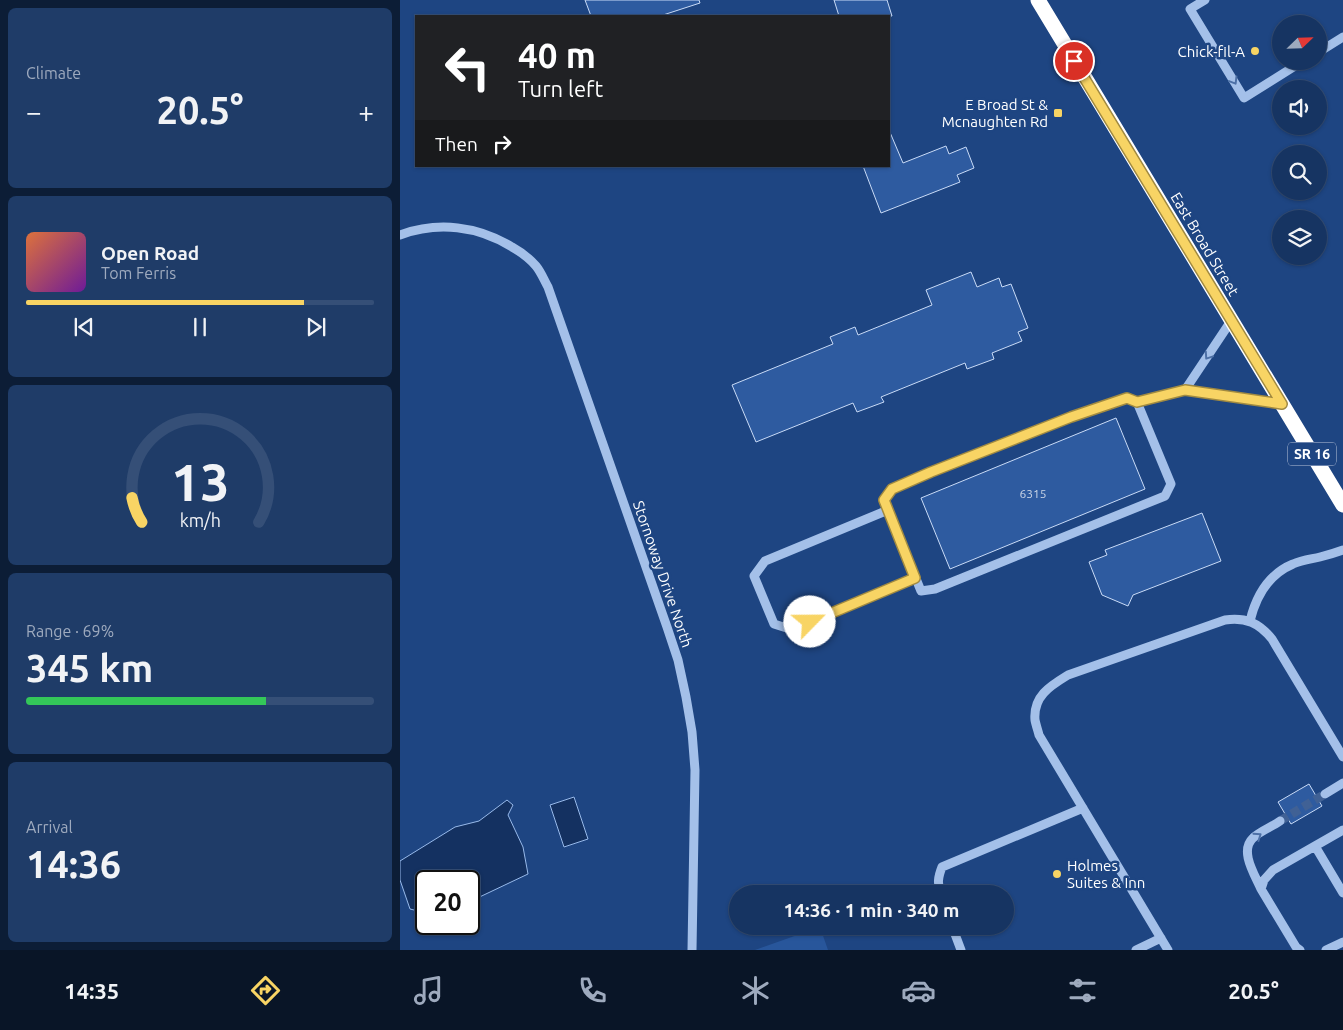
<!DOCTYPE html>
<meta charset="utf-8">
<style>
body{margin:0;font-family:Ubuntu,sans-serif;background:#1f3c68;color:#f1f3f6;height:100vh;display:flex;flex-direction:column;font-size:19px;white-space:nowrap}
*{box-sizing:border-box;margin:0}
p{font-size:16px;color:#9eaabe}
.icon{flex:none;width:28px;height:28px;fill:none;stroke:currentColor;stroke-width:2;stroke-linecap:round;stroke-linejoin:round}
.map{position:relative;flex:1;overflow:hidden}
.drawer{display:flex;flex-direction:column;gap:8px;padding:8px;background:#0c1d36;width:400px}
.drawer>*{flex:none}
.top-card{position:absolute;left:15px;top:15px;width:475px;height:152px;border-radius:0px;box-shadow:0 1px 4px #0004,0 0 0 1px #354f77;background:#202124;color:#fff;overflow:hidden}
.needle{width:32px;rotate:67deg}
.controls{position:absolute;left:872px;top:15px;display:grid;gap:10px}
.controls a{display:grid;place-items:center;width:55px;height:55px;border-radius:50%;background:#163462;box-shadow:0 1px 4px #0004,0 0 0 1px #354f77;font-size:25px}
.speed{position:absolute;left:15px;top:870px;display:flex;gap:10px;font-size:25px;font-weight:700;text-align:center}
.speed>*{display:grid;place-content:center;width:65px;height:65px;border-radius:50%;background:#163462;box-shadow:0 1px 4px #0004,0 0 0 1px #354f77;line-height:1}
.speed .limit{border:2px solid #111;border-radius:8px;background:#fff;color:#111}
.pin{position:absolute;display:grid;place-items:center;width:42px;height:42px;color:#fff;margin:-21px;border:2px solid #fff;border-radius:50%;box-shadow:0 1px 5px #0007}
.me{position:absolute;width:55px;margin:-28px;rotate:67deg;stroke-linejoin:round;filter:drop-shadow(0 0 4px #0008)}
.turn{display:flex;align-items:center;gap:18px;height:105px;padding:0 20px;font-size:22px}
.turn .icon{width:65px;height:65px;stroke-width:2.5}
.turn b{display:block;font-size:35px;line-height:42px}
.then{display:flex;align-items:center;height:48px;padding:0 20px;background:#0003;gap:10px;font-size:19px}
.big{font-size:38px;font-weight:600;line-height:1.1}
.drawer .card{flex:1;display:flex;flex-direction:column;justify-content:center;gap:8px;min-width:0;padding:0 18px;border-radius:8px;background:#1f3c68}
.drawer .dial{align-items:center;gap:0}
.dial svg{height:130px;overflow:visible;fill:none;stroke:#354f77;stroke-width:7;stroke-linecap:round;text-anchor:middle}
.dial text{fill:#f1f3f6;stroke:none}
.song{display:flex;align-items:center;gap:15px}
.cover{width:60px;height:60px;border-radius:8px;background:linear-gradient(135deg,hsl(20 70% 55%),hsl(280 70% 35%))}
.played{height:5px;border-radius:2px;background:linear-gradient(90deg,#f8d464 80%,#354f77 80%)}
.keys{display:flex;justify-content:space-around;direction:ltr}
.heat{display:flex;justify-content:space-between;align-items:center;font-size:28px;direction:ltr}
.charge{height:8px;border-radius:4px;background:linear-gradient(90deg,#34c759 69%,#354f77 0)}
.trip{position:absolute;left:329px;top:885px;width:285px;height:50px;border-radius:25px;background:#163462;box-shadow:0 1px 4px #0004,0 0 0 1px #354f77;font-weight:600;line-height:50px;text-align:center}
.tabs{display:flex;height:80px;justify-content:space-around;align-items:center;background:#091527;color:#9eaabe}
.tabs .icon{width:35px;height:35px}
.tabs .current{color:#f8d464}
.tabs b{font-size:22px;color:#f1f3f6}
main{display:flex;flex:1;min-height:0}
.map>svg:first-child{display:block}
.green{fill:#28569b}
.water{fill:#143161;stroke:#98baeb}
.building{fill:#2e5ba0;stroke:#c9dbf7}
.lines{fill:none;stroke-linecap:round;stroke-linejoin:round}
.minor-tunnel{stroke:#406195;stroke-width:9;stroke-dasharray:9 4.5;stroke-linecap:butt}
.minor{stroke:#a4c0e9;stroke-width:9}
.highway{stroke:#fff;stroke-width:15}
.oneway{stroke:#4d70a6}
.route-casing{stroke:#a18a41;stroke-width:12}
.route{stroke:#f8d464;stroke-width:9}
.poi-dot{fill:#f8d464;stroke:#1e4582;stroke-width:2}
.labels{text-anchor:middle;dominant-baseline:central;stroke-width:5;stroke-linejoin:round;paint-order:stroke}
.number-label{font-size:12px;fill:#cbd6e7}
.shield{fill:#1e4582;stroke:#bcc7da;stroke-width:1}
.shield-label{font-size:14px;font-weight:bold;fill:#fff}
.poi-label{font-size:15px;fill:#fff;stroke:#1e4582;text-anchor:end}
.street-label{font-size:15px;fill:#fff;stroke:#1e4582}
</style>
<main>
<section class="drawer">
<div class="card"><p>Climate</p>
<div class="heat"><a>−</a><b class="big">20.5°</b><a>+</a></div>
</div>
<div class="card">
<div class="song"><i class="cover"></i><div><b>Open Road</b><p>Tom Ferris</p></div></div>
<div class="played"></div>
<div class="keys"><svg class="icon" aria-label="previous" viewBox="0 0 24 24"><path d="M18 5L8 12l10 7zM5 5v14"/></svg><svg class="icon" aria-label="pause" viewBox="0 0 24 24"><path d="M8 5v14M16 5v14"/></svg><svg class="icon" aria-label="next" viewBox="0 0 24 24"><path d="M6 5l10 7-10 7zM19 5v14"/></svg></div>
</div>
<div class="card dial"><svg viewBox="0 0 100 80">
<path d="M14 69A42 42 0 1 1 86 69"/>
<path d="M14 69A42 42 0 0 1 8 54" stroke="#f8d464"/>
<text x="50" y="56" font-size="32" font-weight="700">13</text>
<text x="50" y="72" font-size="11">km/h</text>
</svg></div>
<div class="card"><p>Range · 69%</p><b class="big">345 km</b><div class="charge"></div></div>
<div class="card"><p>Arrival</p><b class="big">14:36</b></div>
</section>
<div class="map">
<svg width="943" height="950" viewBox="0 0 943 950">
<rect width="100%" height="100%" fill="#1e4582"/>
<path class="green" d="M420 927 428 950H355Z"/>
<path class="water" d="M174 797 188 839 164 847 150 805Z
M107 800 113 805 108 815 123 847 128 874 69 902V881H26V913L10 909 0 880V861L55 827 79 821Z"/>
<path class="building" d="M185 0H299L300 3 260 16H191Z
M434 0H487L492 16H439Z
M489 130 503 163 546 146 549 154 566 147 574 168 557 175 560 182 481 213 463 166H489Z
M571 272 577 287 599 278 602 287 611 284 628 328 618 332 622 341 592 353 594 359 567 369 565 363 481 397 484 402 457 412 453 403 356 442 332 385 433 344 430 337 455 327 458 335 532 305 526 290Z
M716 418 745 489 550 569 521 498Z
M802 513 821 561 733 595 728 606 702 595 689 562 707 555 705 550Z
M909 784 922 806 891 824 878 802Z"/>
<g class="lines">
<path class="minor-tunnel" d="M880 821 925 794"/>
<path class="minor" d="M805 0 790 9 844 98 903 61
M919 52 943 37
M0 235C38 221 78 226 112 247 121 252 130 259 136 266 141 272 144 280 148 287L267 627 278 660 286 697 292 732 295 770 292 950
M785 390 831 321
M737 402 771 484 765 496 535 589 521 591 484 500 492 489 531 472 671 417 727 398 737 402 785 390 882 404
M488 510 365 561 354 576 374 624 393 630 515 578
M850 621C856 596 869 574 893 564 902 560 912 559 920 557 928 555 935 553 943 550
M925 794 943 783
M915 846 943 893
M861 889C855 875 839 851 853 838 860 831 872 827 880 821
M541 894C537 884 538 877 542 867L683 808
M552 926 561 950
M736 950 761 938
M768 950 639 735C638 731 636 725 635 720 633 696 650 686 668 675L825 620C846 617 859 623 872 639L943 757
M900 950 896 947 861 889 864 880 873 870 943 830
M926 950 943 942"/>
<path class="highway" d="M638 0 943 505"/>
</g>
<defs><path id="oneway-chevron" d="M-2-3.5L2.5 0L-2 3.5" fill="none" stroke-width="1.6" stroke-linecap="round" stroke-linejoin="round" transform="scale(1.25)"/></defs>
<g class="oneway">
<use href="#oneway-chevron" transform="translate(834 81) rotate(59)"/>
<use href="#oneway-chevron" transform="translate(808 356) rotate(124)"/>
<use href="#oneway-chevron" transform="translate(858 836) rotate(-35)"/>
</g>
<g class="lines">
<defs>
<path id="route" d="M410 622 515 578 484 500 492 489 531 472 671 417 727 398 737 402 785 390 882 404 674 61"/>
</defs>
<use href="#route" class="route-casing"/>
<use href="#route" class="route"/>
</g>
<g class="poi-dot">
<circle cx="855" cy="51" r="5"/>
<rect x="653" y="108" width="10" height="10" rx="2.5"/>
<circle cx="657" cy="874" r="5"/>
</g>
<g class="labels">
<g class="number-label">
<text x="633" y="493">6315</text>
</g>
<rect class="shield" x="888" y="442.5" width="48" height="23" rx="4"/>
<g class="shield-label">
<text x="912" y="454">SR 16</text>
</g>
<g class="poi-label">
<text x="845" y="51">Chick-fil-A</text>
<text x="648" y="104">E Broad St &amp;<tspan x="648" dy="17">Mcnaughten Rd</tspan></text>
<text x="667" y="865" text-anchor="start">Holmes<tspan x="667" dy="17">Suites &amp; Inn</tspan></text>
</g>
<g class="street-label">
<text transform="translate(805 244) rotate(59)">East Broad Street</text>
<text transform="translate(263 574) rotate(71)">Stornoway Drive North</text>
</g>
</g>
</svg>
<div class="controls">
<a><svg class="needle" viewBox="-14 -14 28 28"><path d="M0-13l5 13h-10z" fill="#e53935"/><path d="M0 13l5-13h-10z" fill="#9eaabe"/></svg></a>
<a><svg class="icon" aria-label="sound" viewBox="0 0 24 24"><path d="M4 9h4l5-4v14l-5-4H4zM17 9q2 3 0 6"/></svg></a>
<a><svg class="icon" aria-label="search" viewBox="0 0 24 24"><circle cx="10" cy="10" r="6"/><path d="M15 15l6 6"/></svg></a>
<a><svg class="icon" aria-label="layers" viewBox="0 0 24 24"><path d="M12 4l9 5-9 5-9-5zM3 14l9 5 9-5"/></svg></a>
</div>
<div class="speed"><div class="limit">20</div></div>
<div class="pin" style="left:674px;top:61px;background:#d93025"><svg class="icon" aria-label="arrive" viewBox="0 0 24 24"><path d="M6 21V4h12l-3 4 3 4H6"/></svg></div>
<svg class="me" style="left:410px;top:622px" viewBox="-20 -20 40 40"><circle r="19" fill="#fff"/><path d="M0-13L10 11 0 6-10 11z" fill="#f8d464"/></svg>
<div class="trip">14:36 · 1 min · 340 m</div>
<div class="top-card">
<div class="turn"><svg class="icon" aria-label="left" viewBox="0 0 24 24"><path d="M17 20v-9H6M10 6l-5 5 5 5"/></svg><div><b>40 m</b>Turn left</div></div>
<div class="then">Then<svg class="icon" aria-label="right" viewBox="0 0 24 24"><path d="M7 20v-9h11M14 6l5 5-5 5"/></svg></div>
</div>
</div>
</main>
<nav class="tabs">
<b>14:35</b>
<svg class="icon current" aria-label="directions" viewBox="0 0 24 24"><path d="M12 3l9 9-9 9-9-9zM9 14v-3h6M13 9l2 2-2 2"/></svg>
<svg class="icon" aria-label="music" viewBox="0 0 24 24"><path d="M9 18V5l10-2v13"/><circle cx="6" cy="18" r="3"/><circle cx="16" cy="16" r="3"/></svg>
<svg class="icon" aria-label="phone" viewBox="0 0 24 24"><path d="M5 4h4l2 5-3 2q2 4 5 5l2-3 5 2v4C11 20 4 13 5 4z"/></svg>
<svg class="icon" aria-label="climate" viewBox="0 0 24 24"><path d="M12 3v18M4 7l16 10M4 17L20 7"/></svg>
<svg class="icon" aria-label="car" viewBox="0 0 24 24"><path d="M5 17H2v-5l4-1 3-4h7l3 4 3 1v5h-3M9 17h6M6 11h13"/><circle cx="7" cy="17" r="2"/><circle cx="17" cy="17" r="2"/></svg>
<svg class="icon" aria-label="filters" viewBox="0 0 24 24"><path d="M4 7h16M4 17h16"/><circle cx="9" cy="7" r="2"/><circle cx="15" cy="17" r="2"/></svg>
<b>20.5°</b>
</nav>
